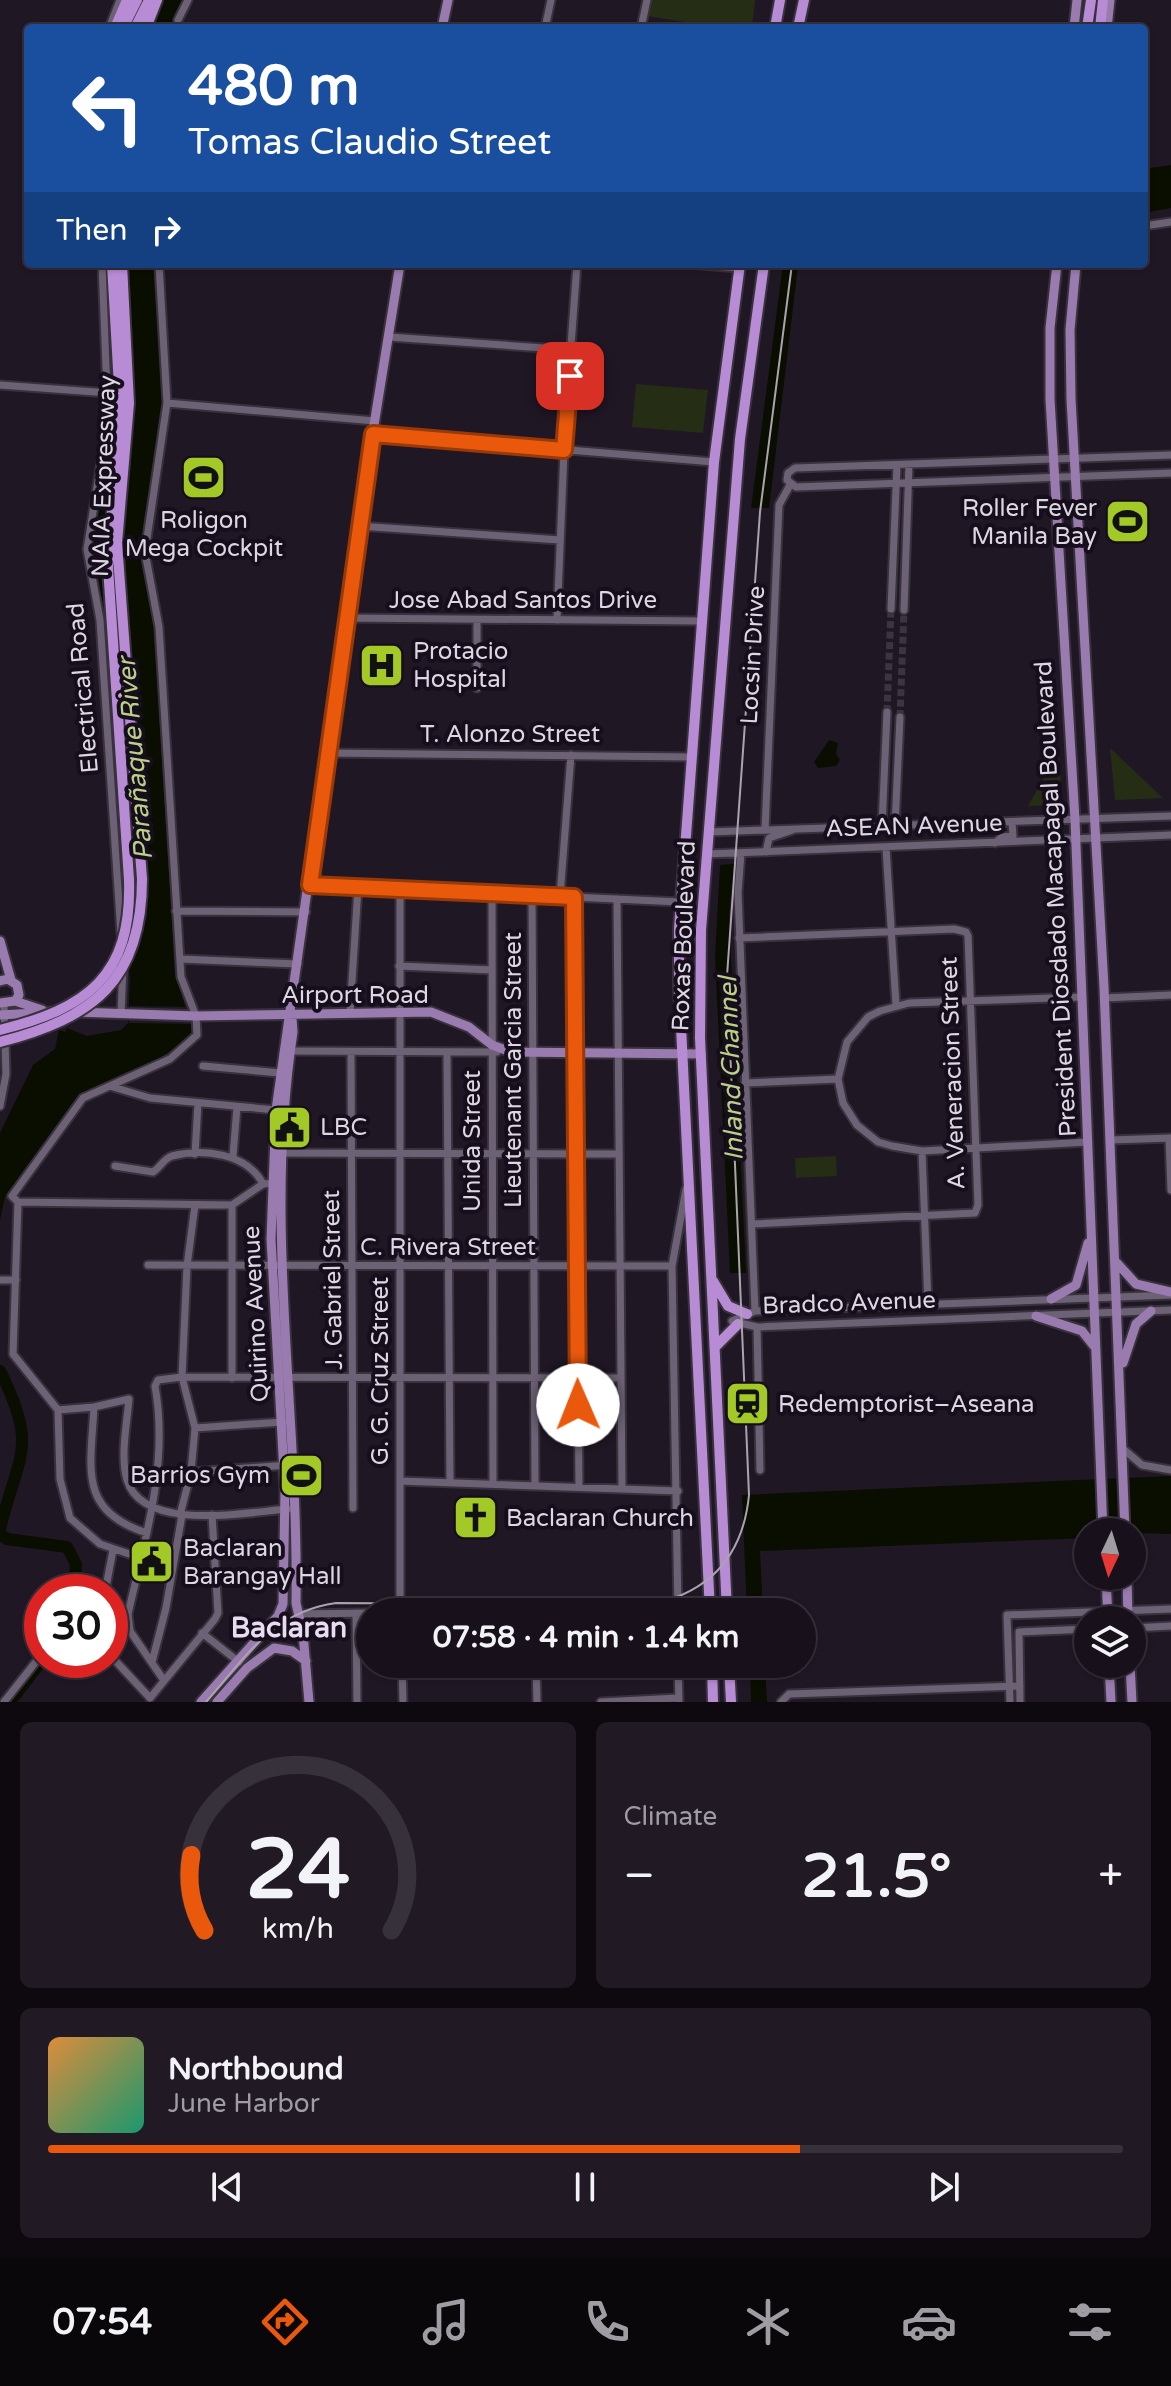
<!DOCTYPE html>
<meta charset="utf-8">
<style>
body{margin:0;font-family:"Varela Round",sans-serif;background:#211a25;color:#f1f3f6;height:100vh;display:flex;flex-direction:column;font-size:30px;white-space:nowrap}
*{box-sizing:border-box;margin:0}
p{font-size:26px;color:#9f9da3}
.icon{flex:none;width:44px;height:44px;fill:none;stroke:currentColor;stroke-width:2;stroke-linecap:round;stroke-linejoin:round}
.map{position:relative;height:1702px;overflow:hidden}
.panel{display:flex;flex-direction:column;gap:20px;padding:20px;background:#0d090f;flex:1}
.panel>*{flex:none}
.hud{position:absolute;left:24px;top:24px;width:1124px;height:244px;border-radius:8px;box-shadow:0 2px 6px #0004,0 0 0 2px #36313b;background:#1a4fa0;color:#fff;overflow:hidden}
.needle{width:52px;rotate:184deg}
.controls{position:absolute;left:1074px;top:1518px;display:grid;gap:16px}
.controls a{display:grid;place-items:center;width:72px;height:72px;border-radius:50%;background:#18111c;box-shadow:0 2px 6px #0004,0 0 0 2px #36313b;font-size:40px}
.speed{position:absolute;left:24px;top:1574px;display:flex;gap:16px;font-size:40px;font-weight:700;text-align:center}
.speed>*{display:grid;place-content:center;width:104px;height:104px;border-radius:50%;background:#18111c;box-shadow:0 2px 6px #0004,0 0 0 2px #36313b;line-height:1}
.speed .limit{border:12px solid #d22;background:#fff;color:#111}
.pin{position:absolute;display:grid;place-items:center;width:68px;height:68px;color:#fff;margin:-34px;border-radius:16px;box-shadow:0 4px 12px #0006}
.me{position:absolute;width:88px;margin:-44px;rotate:359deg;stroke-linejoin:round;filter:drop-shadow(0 0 6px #0008)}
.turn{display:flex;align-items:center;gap:28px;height:168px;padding:0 32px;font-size:36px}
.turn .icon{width:104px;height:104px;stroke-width:2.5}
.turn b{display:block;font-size:56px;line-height:68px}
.then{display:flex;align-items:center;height:76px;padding:0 32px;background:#0003;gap:16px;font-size:30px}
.big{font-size:60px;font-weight:700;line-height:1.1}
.panel .tile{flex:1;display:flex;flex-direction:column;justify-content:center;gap:12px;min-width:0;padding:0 28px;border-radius:12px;background:#211a25}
.panel .dial{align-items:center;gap:0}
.dial svg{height:208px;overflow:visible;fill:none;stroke:#36313b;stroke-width:7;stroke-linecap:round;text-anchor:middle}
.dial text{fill:#f1f3f6;stroke:none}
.song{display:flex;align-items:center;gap:24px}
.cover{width:96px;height:96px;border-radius:12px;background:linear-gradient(135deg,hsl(30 70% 55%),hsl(160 70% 35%))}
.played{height:8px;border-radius:4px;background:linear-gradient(90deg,#ea580c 70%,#36313b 70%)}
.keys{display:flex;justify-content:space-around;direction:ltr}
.heat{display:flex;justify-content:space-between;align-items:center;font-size:44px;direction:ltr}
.panel .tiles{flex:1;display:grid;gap:20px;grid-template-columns:1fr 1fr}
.tile:last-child{grid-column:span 2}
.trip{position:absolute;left:356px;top:1598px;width:460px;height:80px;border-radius:40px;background:#18111c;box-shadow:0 2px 6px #0004,0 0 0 2px #36313b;font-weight:700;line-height:80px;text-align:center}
.menu{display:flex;height:128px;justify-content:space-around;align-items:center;background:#0a070b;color:#9f9da3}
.menu .icon{width:56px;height:56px}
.menu .selected{color:#ea580c}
.menu b{font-size:36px;color:#f1f3f6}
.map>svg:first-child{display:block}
.green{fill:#252d14}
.water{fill:#090e00}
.pier{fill:#201725}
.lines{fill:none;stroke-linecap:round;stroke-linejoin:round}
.river{stroke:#090e00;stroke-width:12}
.minor-tunnel{stroke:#3c3441;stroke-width:7;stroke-dasharray:7 3.5;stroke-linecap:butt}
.minor-casing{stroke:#38323c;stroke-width:11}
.major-casing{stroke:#38323c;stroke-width:13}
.highway-casing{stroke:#38323c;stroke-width:14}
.minor{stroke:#6d6275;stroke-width:7}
.major{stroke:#9a7baf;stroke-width:9}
.highway{stroke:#b88bd5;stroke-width:10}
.tram{stroke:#aba4af;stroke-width:2}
.highway-bridge-casing{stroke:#38323c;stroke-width:14;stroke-linecap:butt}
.highway-bridge{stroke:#b88bd5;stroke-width:10}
.route-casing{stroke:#983908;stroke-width:20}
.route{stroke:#ea580c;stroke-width:14}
.labels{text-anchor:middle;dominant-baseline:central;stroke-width:8;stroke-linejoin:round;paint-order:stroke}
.street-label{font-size:24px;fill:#ddd7e1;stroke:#160e1c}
.poi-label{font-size:24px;fill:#ddd7e1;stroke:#160e1c;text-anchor:start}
.water-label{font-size:26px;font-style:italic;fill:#bad087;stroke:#160e1c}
.quarter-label{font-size:28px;font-weight:bold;fill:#e8dcf1;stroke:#160e1c}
</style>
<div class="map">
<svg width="1171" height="1702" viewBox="0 0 1171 1702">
<rect width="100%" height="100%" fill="#201725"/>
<path class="green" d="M650 0H755L752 28H723L647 16Z
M636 384 708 390 703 433 632 427Z
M1110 748 1163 798 1115 800Z
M1059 752 1062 805 1028 806Z
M836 1156 837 1176 796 1178 795 1158Z"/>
<path class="water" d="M125 0H182L169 28H113Z
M1171 165V208L1144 213V169Z
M105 264H153L163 405 144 551 152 597 175 974 194 1034 152 1064 91 1090 77 1100 5 1197 0 1220V1133L33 1065 55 1049 59 1030 65 1032 67 1028 87 1036 121 1030 128 1023 130 981 106 618 91 550 113 401Z
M783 264H807L798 266 769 508H751Z
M829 740 838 743 836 754 840 760 836 766 818 768 814 762Z
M734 864 729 916 746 1273H730L715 957 720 865Z
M1171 1476V1534L1088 1532V1538L760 1551 763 1612H747L742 1495Z
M750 1664H765L767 1702H751Z"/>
<path class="pier" d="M130 1006 192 1007V1024L129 1023Z"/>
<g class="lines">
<path class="river" d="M0 1371C39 1449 18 1454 0 1529
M0 1534 7 1539 67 1547 76 1564 74 1592
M10 1702 42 1660"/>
<path class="minor-tunnel" d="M887 712 891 609
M900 717 904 610"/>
<defs>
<path id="minor" d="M178 20 188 0
M109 28 120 0
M545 28 551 0
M641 28 647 0
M1144 226 1171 222
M102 264 108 419 87 549 100 620 121 934
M159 264 167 403 145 552 159 627 181 977 196 1016 197 1035 170 1059 83 1098 12 1196 18 1202 232 1205 263 1184 276 1183
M688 264 739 268
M389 337 572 350
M0 385 109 393
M167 403 375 421
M373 434 714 462
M1171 455 795 468 788 473 787 480 796 487 1171 473
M359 526 560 540
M891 609 897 465
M904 610 909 465
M346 618 701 621
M477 620V688
M557 620 565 427 577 264
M328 753 692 757
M882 826 887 712
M895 826 900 717
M765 830 779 505 790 485
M708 832 1171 816
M995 843 1002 837 1013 836 1012 822
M886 848 896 1005
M766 852 769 838 793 830
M741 853 738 893 755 1311
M706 854 1171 835
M310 885 680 902
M400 889V1612
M492 893 493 1484
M532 895 535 1485
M560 896 571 755
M574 897 579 1487
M617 899 622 1489
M176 911 306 912
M739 938 954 929 966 932 968 936 978 1205 975 1213 752 1224
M180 959 298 964
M399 966 492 970
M1082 997 909 1003 880 1011 868 1017 847 1042 838 1079 843 1103 857 1125 878 1142 892 1146 922 1151 1088 1142
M1104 998 1171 995
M350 1013 358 887
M121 1014 123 966
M290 1051 497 1052
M351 1052 353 1508
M447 1052 450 1482
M203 1066 280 1073
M745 1083 838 1079
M113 1087 150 1098 276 1110
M0 1106 6 1074 4 1005
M1169 1138 1171 1190
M1111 1140 1171 1138
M922 1151 928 1304
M280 1153 619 1154
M195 1154 198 1103
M233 1156 237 1107
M115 1166 153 1172C161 1167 163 1159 172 1156 203 1148 247 1153 263 1184
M18 1202 13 1354 58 1410 60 1479 70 1518 100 1544 141 1558
M148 1265 672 1266
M0 1280H16
M1171 1295 755 1311 732 1321 757 1327 1171 1310
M757 1327 760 1470
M232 1378V1205
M94 1407C91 1467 77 1511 147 1533
M58 1410 94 1407 129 1399C127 1423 120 1456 127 1480 143 1533 248 1512 288 1509
M195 1428 283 1422
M1122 1448 1142 1465 1171 1470
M191 1472 289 1465
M400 1481 678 1491
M180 1515 191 1472 195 1428 182 1377 187 1266 195 1205
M105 1592 113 1550
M678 1612 672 1266 686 1189
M356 1613 357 1702
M298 1614 370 1613
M1132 1628 1171 1626
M202 1633 239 1662
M110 1655 150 1698 215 1619 218 1613 212 1515
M152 1662 166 1608 182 1515
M402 1664 403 1702
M536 1664 537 1702
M678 1664 679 1702
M163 1679 130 1631 128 1614C145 1539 169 1464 155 1386L158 1380 182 1377 621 1378
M4 1702 42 1654
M601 1702 678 1698
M781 1702 789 1694 1020 1686
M1010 1702 1007 1615 1171 1609
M1020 1702 1019 1632 1088 1629"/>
<path id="major" d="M442 28 448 0
M1074 28 1077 0
M1107 28 1110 0
M1057 264 1050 328V399L1075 820 1103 1532
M1076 264 1070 330 1071 399 1104 987 1125 1532
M0 941 11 980
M0 981 8 979 17 985 19 995 15 1001
M15 1001 42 1010
M0 1003 15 1001
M75 1012 196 1016 431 1012 469 1027 492 1045 511 1052 701 1054
M0 1015 52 1012
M292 1018 293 1032C263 1228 299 1408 296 1603L303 1634 309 1702
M1117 1263 1136 1284 1171 1292
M1051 1299 1076 1285 1088 1243
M1036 1316 1082 1331 1094 1346
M1123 1363 1136 1324 1151 1311
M1106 1576 1108 1620
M1127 1576 1128 1620
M1109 1664 1111 1702
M1130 1664 1132 1702
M201 1702 278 1616 283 1604 285 1491 271 1239 276 1110 364 487 400 264
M217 1702 247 1668 274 1648 292 1651 306 1661"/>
<path id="highway" d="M115 28 127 0
M123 28 137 0
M135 28 149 0
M146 28 157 0
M775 28 780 0
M798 28 804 0
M1087 28 1091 0
M1100 28 1103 0
M112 264 120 404 108 567 129 880
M122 264 129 403 117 543 142 879
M713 1281 728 1306 747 1314
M715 1347 738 1324
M710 1612 679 986V929L714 462 740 264
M727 1612 700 1038 701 930 740 439 764 264
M712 1664 713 1702
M729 1664 731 1702"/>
</defs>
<use href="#minor" class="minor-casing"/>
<use href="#major" class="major-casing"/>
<use href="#highway" class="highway-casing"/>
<use href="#minor" class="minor"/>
<use href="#major" class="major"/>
<use href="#highway" class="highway"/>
<path class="tram" d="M206 1702C246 1657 272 1612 336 1603L649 1605C709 1593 743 1556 749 1495L727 976 760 512 792 264"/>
<defs>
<path id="highway-bridge" d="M0 1030C87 1008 132 977 129 880
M0 1042C93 1018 142 981 142 879"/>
</defs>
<use href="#highway-bridge" class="highway-bridge-casing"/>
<use href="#highway-bridge" class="highway-bridge"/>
</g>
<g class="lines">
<defs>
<path id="route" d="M570 376 564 450 373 434 310 885 574 897 578 1405"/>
</defs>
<use href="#route" class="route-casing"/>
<use href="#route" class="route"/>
</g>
<defs>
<symbol id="stadium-square" viewBox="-11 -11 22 22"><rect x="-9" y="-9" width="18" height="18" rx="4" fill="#a3c926" stroke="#160e1c"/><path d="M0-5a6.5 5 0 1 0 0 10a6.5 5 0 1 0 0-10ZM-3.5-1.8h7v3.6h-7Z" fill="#111"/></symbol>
<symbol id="hospital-square" viewBox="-11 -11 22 22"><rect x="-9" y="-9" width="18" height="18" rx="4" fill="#a3c926" stroke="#160e1c"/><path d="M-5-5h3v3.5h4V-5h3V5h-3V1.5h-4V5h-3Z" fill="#111"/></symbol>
<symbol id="civic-square" viewBox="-11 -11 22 22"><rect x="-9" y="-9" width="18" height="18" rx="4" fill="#a3c926" stroke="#160e1c"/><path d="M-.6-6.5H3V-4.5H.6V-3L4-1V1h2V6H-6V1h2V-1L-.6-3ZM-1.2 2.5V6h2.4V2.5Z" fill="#111"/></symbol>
<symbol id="station-square" viewBox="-11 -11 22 22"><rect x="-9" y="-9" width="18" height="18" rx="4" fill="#a3c926" stroke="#160e1c"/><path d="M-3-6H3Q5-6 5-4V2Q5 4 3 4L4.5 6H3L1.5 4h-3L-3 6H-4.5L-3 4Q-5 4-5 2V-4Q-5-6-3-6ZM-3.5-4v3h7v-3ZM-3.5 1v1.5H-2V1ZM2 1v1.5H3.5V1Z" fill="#111"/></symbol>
<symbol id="church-square" viewBox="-11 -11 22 22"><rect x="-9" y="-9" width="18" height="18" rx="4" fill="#a3c926" stroke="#160e1c"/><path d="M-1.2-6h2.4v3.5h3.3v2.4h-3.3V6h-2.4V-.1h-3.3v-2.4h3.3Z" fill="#111"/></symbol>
</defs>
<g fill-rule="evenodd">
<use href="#stadium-square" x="178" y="452" width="51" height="51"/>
<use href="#stadium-square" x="1102" y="496" width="51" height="51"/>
<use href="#hospital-square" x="356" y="640" width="51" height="51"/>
<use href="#civic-square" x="264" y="1102" width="51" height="51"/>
<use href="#station-square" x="722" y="1378" width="51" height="51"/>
<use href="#stadium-square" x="276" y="1450" width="51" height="51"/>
<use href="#church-square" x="450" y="1492" width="51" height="51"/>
<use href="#civic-square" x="126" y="1536" width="51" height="51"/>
</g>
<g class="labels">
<g class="street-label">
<text transform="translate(104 476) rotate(-88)">NAIA Expressway</text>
<text x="523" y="600">Jose Abad Santos Drive</text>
<text transform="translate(753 655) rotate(-87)">Locsin Drive</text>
<text transform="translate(83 688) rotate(-95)">Electrical Road</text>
<text x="510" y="734">T. Alonzo Street</text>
<text transform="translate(914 826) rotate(-2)">ASEAN Avenue</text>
<text transform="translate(1056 899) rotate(-93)">President Diosdado Macapagal Boulevard</text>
<text transform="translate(684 936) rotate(-88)">Roxas Boulevard</text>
<text x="355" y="995">Airport Road</text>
<text transform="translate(513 1070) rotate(-90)">Lieutenant Garcia Street</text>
<text transform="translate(953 1073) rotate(-92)">A. Veneracion Street</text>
<text transform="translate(472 1141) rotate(-90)">Unida Street</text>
<text x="448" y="1247">C. Rivera Street</text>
<text transform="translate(333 1280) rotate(-91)">J. Gabriel Street</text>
<text transform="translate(849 1303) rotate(-2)">Bradco Avenue</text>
<text transform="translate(256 1314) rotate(-93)">Quirino Avenue</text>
<text transform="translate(380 1371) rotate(-90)">G. G. Cruz Street</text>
</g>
<g class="poi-label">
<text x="1097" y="508" text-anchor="end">Roller Fever<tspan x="1097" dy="28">Manila Bay</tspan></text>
<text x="204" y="520" text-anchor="middle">Roligon<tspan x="204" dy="28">Mega Cockpit</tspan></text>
<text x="413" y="651">Protacio<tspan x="413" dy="28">Hospital</tspan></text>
<text x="320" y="1127">LBC</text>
<text x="778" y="1404">Redemptorist–Aseana</text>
<text x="270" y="1475" text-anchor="end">Barrios Gym</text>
<text x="506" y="1518">Baclaran Church</text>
<text x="183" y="1548">Baclaran<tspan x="183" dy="28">Barangay Hall</tspan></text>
</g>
<g class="water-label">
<text transform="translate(135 759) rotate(-95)">Parañaque River</text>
<text transform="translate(731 1069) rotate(-92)">Inland Channel</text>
</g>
<g class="quarter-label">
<text x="289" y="1628">Baclaran</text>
</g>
</g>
</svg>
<div class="controls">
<a><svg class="needle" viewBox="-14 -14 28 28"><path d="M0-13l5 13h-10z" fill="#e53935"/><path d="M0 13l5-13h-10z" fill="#9f9da3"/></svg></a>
<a><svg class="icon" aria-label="layers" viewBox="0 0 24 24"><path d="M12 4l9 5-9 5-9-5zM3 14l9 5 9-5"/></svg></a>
</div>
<div class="speed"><div class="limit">30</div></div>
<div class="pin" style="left:570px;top:376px;background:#d93025"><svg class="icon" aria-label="arrive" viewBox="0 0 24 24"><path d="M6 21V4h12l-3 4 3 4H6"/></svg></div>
<svg class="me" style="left:578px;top:1405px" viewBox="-20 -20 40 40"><circle r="19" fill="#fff"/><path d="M0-13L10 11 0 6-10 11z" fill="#ea580c"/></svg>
<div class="trip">07:58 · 4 min · 1.4 km</div>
<div class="hud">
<div class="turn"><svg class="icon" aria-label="left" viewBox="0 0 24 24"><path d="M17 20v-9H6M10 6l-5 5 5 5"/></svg><div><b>480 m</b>Tomas Claudio Street</div></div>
<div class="then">Then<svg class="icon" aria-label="right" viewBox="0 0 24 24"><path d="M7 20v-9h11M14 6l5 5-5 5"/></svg></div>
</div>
</div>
<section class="panel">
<div class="tiles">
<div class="tile dial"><svg viewBox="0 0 100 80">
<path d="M14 69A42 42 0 1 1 86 69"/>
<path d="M14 69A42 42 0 0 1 9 40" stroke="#ea580c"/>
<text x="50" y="56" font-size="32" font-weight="700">24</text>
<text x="50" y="72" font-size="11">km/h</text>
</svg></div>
<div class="tile"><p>Climate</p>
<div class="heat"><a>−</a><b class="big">21.5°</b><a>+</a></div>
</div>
<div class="tile">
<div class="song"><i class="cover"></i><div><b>Northbound</b><p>June Harbor</p></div></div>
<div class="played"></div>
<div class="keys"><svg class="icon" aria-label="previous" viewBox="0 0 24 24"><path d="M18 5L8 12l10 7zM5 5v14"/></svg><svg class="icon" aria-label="pause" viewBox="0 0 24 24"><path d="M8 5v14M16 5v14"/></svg><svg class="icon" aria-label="next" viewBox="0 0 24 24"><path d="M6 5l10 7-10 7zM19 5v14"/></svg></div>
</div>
</div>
</section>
<nav class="menu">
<b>07:54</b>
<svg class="icon selected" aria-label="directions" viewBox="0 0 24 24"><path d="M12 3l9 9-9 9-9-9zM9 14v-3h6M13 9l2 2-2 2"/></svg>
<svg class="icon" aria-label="music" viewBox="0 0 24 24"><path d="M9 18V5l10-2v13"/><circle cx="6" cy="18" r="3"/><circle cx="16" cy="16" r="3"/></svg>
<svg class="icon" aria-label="phone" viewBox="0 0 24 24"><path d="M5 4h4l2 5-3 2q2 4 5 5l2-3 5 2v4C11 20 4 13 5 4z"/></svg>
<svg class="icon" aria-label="climate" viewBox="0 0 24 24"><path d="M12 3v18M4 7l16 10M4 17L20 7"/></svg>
<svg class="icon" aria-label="car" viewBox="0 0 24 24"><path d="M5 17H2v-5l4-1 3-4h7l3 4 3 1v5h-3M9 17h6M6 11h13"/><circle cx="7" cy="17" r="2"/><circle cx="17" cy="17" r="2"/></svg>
<svg class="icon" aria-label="filters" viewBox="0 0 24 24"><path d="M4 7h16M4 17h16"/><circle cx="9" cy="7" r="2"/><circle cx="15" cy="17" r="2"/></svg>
</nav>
